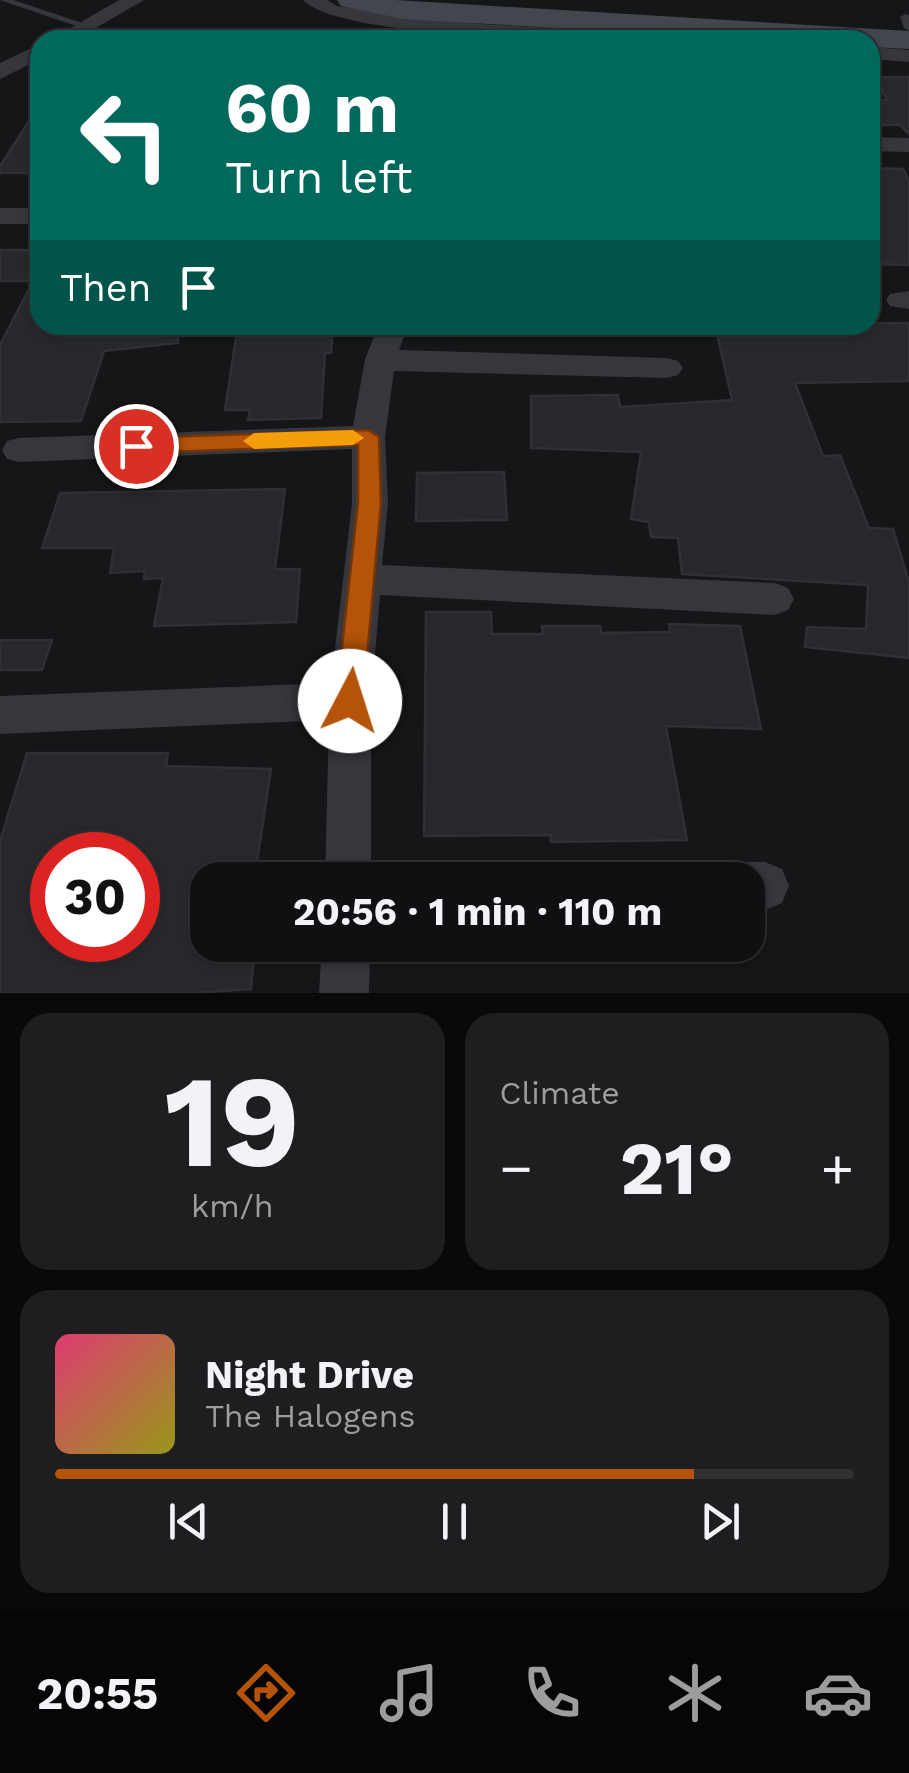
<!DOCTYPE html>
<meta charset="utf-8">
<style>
body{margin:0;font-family:"Work Sans",sans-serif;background:#1e1e20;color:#f1f3f6;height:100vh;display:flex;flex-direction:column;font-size:38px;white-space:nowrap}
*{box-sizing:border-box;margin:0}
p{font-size:32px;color:#9c9d9f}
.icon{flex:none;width:55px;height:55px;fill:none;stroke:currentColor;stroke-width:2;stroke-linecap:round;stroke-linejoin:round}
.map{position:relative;height:993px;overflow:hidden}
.side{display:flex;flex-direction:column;gap:20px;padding:20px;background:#09090a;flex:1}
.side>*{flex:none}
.guide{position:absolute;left:30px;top:30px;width:850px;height:305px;border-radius:30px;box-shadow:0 2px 8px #0004,0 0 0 2px #303032;background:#00695c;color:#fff;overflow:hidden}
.speed{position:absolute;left:30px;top:832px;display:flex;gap:20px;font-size:50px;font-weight:700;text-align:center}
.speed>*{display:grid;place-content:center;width:130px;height:130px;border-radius:50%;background:#101012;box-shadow:0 2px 8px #0004,0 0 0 2px #303032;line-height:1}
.speed .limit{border:15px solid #d22;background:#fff;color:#111}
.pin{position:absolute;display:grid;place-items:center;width:85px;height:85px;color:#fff;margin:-42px;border:5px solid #fff;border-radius:50%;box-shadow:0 2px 10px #0007}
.me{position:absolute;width:110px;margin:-55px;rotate:5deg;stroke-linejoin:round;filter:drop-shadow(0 0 8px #0008)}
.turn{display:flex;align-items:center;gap:35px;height:210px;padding:0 30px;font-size:45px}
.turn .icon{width:130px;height:130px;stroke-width:2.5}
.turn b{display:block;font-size:70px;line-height:85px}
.then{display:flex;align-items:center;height:95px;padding:0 30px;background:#0003;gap:20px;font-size:38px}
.big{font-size:75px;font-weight:700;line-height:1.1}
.side .tile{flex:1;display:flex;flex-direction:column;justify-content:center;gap:15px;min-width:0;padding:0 35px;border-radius:30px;background:#1e1e20}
.side .dial{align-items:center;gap:0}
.dial b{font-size:130px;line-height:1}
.song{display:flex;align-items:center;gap:30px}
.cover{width:120px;height:120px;border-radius:15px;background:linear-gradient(135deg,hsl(340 70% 55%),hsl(60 70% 35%))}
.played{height:10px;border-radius:5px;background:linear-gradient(90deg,#b45309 80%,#303032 80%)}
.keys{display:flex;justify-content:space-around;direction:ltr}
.heat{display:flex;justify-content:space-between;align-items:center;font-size:55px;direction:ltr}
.side .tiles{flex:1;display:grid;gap:20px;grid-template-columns:1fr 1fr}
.tile:last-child{grid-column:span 2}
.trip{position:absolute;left:190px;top:862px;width:575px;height:100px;border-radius:30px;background:#101012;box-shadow:0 2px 8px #0004,0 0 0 2px #303032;font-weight:700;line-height:100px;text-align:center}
.tab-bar{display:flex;height:160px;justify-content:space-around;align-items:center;background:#060607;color:#9c9d9f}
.tab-bar .icon{width:70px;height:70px}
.tab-bar .active{color:#b45309}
.tab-bar b{font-size:45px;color:#f1f3f6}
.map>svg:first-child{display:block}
.building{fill:#28282c;stroke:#2f2f34;stroke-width:2.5;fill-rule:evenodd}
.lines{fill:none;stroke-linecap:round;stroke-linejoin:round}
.lane{fill:#36373d;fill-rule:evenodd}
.street{fill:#36373d;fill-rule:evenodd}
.secondary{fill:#44464d;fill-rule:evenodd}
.route{fill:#b45309;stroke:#753606;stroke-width:2.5}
.slow{fill:#f59e0b}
</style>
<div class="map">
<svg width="909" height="993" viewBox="0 0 909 993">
<rect width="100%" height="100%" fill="#151618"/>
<path class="building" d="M875 77H909V134L900 125H870V100H887Z
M40 104V173H0V166Z
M870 168 903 169 909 181V265L875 264 870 254Z
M0 250H40V325H178V343L104 351 81 421 0 422V345L33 281H0Z
M909 323V381L795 383 823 456 840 455 869 528 893 529 909 582V658L805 647 807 627 866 629 868 585 682 574 678 538 651 537 649 522 631 519 641 452 531 448V396L618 395 620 407 732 400 715 325Z
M238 325H333L331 353H325L321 418 248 420 250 410H225Z
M504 472 507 520 416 521 417 473Z
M285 489 275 569H300L296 622 154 626 163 578 144 579 145 571 110 573 114 548H42L60 493Z
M426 612H491L492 634H543L542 626H600L601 633 670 632 669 624 740 626 761 729 666 726 687 840 551 842V835L424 836Z
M0 640H52L42 670H0Z
M27 753H168L166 766 271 769 256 869 208 868V945H255L251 989 194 993H0V841ZM52 855H138V940H52Z"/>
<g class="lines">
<path class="lane" d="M0 0H13L91 26 82 28Z
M905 14 909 15V31L904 28 900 17Z"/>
<path class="street" d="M119 0H144L75 40H50Z
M303 0H327L337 6 481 24 651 34 661 40C598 40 341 40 303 0Z
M40 44V59L0 79V63Z
M870 47 909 50V62L870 59Z
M870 137 909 138V152L870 151Z
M0 208H40V224H0Z
M909 291V309L890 306 886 300 890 294Z
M378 325H408L399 350 667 358 678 361 683 368 678 375 667 378 394 371 385 437 388 503 382 565 775 583 788 588 794 599 788 610 775 615 380 595 371 701V880H325L329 720 0 734V696L331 683 352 503V449L19 462 7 459 2 450 7 441 19 438 353 426 365 360Z
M748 862H765L782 869 789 886 782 903 765 910 748 909V880H727L731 869Z
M322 945H370L369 993H319Z"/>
<path class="secondary" d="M337 0H395L909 31V49L870 47V40H760L403 19 341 6Z"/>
</g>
<path class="route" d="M368 430 379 437 381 503 363 701 359 709 350 713 340 709 336 701 358 503V445L136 453 125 446 136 438Z"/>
<path class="slow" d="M353 430 364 438 353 445 254 449 243 441 254 433Z"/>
</svg>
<div class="speed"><div class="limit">30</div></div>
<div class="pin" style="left:136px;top:446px;background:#d93025"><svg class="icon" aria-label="arrive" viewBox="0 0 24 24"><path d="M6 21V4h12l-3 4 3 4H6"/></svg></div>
<svg class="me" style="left:350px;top:701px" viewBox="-20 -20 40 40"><circle r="19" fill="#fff"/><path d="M0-13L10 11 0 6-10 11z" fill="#b45309"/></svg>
<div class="trip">20:56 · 1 min · 110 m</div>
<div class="guide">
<div class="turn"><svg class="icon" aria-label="left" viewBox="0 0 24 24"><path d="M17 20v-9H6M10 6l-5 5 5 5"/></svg><div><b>60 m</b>Turn left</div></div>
<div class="then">Then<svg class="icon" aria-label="arrive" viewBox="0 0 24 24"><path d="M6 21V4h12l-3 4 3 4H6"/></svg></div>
</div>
</div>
<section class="side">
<div class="tiles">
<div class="tile dial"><b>19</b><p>km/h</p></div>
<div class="tile"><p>Climate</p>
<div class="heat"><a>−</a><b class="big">21°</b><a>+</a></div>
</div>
<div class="tile">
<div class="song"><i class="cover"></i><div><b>Night Drive</b><p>The Halogens</p></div></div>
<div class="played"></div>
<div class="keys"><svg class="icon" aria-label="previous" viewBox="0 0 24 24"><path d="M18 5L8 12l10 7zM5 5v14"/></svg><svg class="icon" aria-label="pause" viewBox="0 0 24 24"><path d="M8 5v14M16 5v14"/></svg><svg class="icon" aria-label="next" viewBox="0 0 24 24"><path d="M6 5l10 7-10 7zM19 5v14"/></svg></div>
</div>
</div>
</section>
<nav class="tab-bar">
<b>20:55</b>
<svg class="icon active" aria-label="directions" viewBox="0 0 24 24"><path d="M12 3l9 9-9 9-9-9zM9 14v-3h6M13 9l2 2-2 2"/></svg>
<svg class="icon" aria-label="music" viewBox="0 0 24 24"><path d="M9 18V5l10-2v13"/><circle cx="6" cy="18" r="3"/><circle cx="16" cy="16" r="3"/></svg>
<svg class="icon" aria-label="phone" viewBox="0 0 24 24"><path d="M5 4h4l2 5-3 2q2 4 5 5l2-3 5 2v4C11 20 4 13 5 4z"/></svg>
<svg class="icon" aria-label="climate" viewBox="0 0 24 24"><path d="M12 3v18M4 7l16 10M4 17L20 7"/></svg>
<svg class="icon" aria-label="car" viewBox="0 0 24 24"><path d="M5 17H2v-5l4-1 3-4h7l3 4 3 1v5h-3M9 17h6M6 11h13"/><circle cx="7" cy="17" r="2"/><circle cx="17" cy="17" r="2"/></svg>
</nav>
